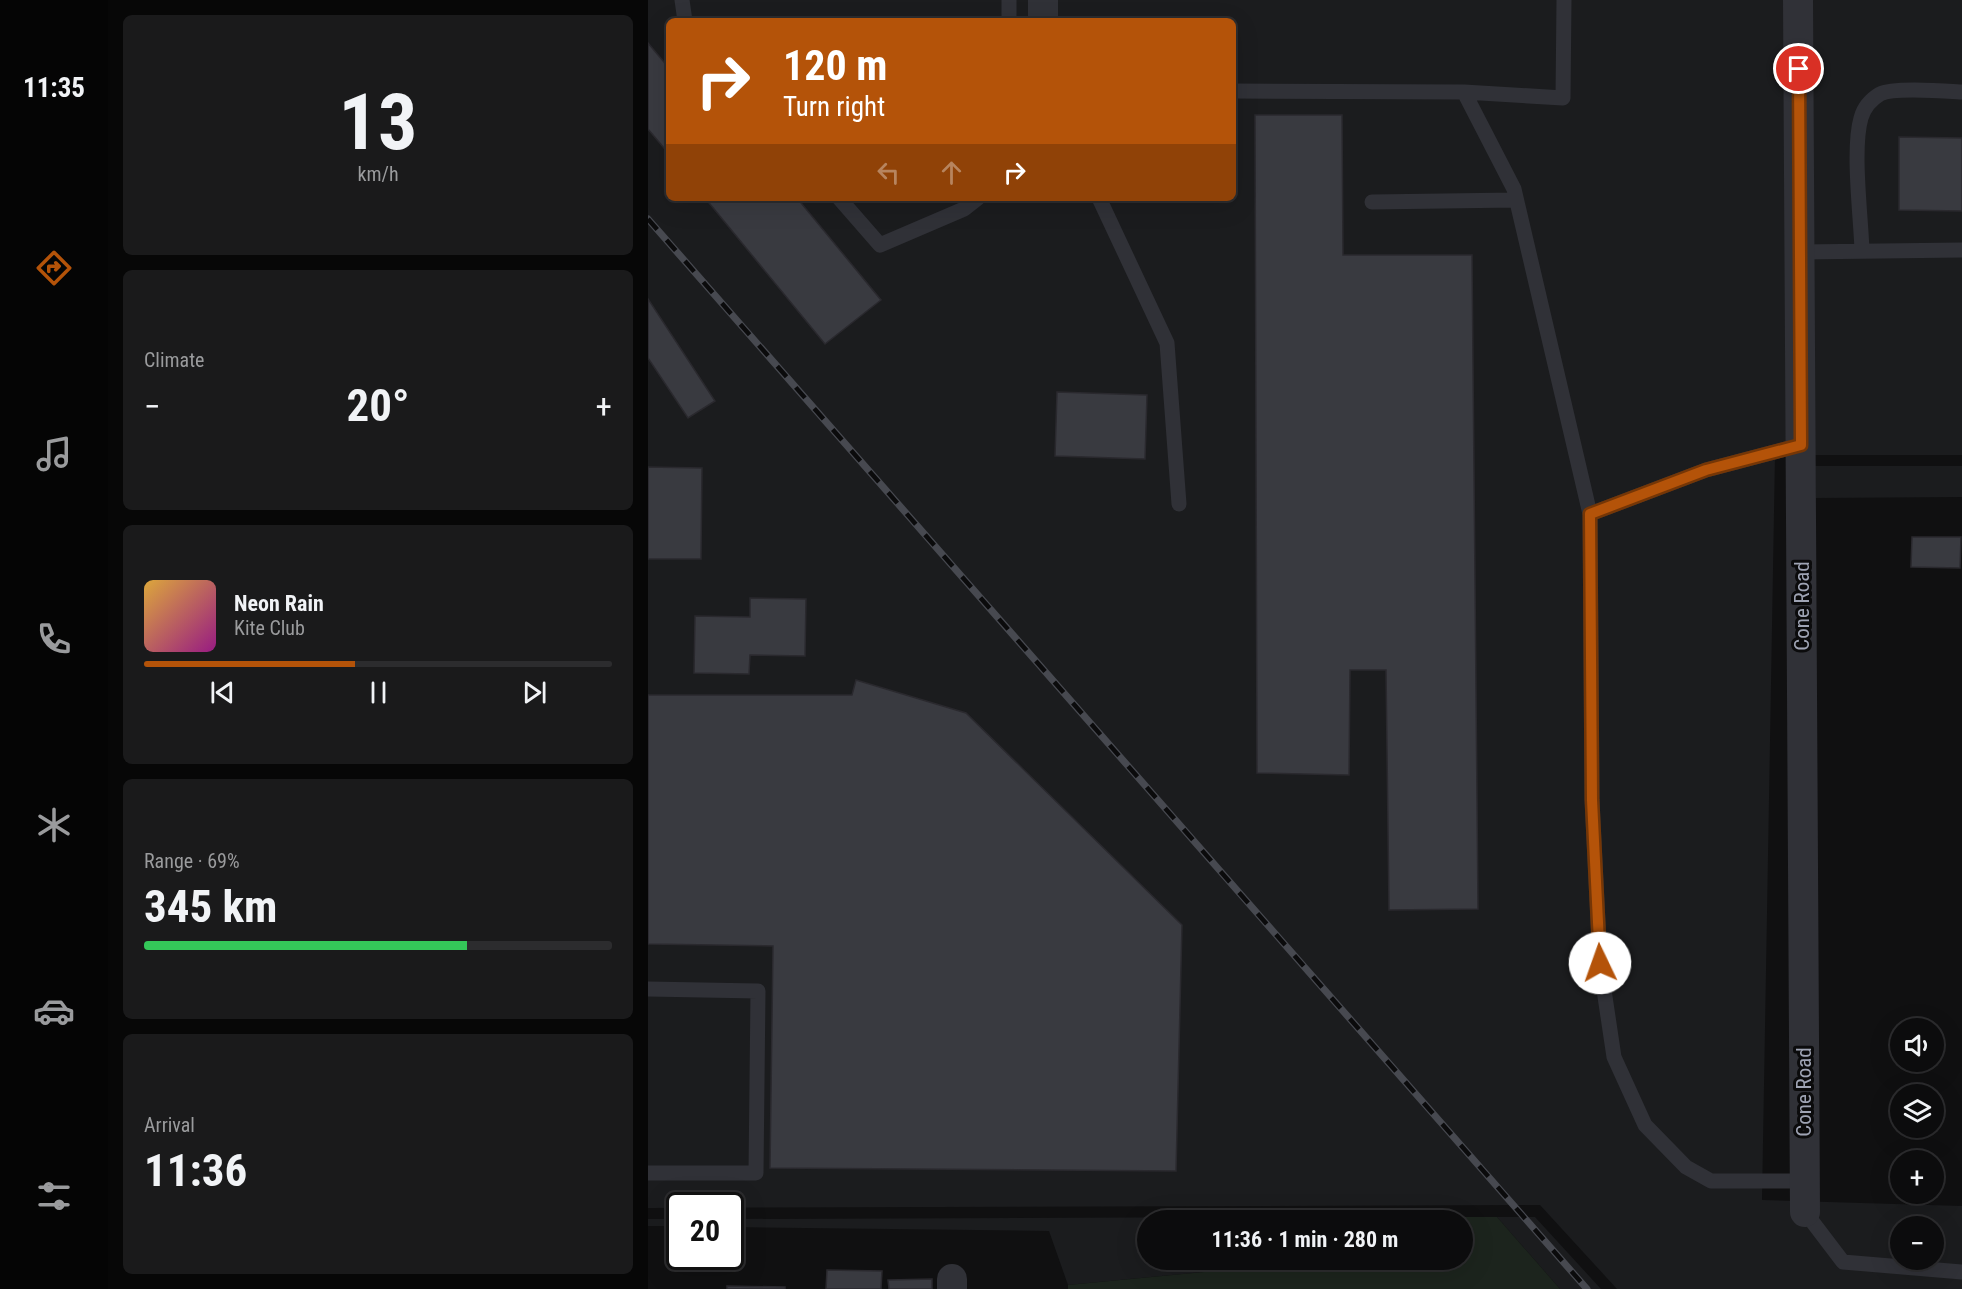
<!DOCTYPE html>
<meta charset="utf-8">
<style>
body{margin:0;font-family:"Roboto Condensed",sans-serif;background:#1a1a1b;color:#f1f3f6;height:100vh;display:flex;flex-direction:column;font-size:22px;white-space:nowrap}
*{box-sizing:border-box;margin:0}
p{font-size:20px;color:#9a9b9d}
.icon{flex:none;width:33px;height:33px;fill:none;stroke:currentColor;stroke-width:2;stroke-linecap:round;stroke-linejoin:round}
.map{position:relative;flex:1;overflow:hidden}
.drawer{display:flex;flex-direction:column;gap:15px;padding:15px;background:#070707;width:540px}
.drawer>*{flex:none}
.top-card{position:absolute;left:18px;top:18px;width:570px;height:183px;border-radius:9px;box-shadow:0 6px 24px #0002,0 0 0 2px #2c2c2e;background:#b45309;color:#fff;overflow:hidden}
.tools{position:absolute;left:1242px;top:1018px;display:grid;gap:12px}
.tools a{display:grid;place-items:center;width:54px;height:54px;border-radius:50%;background:#0c0c0d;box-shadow:0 6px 24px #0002,0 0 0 2px #2c2c2e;font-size:30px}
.speed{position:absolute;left:18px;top:1192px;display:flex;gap:12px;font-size:30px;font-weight:700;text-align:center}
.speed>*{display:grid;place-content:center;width:78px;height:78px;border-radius:50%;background:#0c0c0d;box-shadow:0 6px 24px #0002,0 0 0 2px #2c2c2e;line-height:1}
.speed .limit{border:3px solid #111;border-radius:9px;background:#fff;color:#111}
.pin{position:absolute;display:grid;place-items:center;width:51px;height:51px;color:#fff;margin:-26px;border:3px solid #fff;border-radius:50%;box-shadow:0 2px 6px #0007}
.me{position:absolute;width:66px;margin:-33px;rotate:357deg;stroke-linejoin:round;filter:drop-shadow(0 0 4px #0008)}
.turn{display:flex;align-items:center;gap:21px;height:126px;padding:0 18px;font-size:27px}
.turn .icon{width:78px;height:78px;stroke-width:2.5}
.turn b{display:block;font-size:42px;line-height:51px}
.lanes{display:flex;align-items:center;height:57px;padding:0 18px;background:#0003;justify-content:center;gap:30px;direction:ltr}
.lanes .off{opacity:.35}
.big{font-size:45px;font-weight:700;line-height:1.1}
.drawer .widget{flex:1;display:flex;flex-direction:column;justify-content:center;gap:9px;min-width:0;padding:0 21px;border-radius:9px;background:#1a1a1b}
.drawer .dial{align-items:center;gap:0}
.dial b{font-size:78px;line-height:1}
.song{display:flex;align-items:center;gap:18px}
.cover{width:72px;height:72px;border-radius:9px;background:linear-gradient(135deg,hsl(40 70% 55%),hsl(310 70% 35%))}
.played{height:6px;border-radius:3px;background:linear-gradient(90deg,#b45309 45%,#2c2c2e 45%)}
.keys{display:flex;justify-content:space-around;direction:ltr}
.heat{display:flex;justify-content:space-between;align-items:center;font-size:33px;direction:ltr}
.charge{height:9px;border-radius:4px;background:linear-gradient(90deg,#34c759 69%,#2c2c2e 0)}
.trip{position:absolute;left:489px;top:1210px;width:336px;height:60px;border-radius:30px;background:#0c0c0d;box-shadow:0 6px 24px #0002,0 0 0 2px #2c2c2e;font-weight:700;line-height:60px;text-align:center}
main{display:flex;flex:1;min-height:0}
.tab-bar{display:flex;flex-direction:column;width:108px;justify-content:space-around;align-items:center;background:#050505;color:#9a9b9d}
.tab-bar .icon{width:42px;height:42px}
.tab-bar .selected{color:#b45309}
.tab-bar b{font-size:27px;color:#f1f3f6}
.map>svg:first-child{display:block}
.built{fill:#1b1c1e;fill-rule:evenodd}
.green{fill:#1c241d}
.building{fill:#393a40;stroke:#2a292e;stroke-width:1.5}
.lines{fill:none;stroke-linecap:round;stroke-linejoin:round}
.service{stroke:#303137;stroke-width:15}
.minor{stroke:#303137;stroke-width:30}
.rail-casing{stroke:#474950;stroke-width:7}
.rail{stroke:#0b0b0c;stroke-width:4.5;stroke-dasharray:14;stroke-linecap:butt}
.route-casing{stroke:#753606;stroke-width:15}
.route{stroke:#b45309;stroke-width:10}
.labels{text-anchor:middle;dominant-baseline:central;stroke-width:6;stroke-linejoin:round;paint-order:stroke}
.street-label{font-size:21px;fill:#9fa4b4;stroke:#0b0b0c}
</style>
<main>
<nav class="tab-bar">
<b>11:35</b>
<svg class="icon selected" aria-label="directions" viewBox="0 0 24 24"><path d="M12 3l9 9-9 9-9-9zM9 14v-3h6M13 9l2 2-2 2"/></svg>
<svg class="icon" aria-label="music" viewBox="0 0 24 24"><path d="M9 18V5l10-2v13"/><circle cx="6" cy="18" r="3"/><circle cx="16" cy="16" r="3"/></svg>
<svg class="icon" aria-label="phone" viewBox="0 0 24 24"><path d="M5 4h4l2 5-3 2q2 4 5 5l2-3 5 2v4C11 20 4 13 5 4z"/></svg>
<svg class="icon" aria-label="climate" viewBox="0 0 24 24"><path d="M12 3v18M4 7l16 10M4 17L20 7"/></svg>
<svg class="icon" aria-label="car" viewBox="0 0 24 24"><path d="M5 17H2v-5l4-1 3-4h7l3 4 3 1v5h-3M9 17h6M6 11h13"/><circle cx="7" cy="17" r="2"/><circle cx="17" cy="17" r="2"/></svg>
<svg class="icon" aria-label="filters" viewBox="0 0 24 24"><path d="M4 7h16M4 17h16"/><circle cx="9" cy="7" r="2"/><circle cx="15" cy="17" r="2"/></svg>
</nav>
<section class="drawer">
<div class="widget dial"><b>13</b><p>km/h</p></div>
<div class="widget"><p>Climate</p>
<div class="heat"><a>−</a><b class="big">20°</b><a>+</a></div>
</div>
<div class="widget">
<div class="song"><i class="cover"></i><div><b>Neon Rain</b><p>Kite Club</p></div></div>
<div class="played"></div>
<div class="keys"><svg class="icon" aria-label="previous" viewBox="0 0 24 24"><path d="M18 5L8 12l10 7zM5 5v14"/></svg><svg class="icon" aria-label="pause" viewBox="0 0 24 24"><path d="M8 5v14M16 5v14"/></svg><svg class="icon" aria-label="next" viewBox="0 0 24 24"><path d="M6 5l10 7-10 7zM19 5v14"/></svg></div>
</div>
<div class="widget"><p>Range · 69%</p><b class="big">345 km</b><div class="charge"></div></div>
<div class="widget"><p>Arrival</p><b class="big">11:36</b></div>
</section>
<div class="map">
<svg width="1314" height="1289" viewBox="0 0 1314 1289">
<rect width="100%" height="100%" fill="#101011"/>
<path class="built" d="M0 0H1314V455H1127L1114 1200 1314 1206V1289H969L892 1205 0 1208ZM21 21H585V198H21ZM1252 1227H1286V1260H1252Z
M1167 466H1314V497L1168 498Z
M607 1217 608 1221H500V1260H608V1267L420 1285 401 1231 83 1227V1219Z
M849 1217H887L953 1289H912Z
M0 1219H31V1226H0Z"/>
<path class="green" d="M607 1217H849L912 1289H420V1285L608 1267V1260H814V1221H608Z"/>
<path class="building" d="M0 43 21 68V154L0 129Z
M607 115H694L695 255H824L830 909 741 910 738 670H702L701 775 609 773Z
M1251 137 1314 138V211L1251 210Z
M57 198H149L233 300 177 344Z
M0 299 67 401 40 418 0 358Z
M409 392 499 395 497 459 407 456Z
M0 467 54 468 53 559H0Z
M1264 537H1313L1312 568 1263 567Z
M102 598 158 599 157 656 102 655 101 674 46 673 47 616 102 617Z
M208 680 318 713 534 925 528 1171 122 1168 125 946 0 944V695H204Z
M179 1270 234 1271 233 1289H178Z
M284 1279V1289H241L240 1280Z
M79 1286 137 1287V1289H79Z"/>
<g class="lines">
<path class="service" d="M34 0 37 21
M361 0V21
M585 91 816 92 915 98 916 0
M816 92 866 189 942 514 1058 470 1153 445
M191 198 232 245 316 209 330 198
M451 198 519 343 531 504
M724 202 867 200
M1214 251C1213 217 1204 149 1213 118 1216 107 1222 100 1232 94 1245 87 1297 91 1314 92
M1152 252 1314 250
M942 514 944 800 952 963 966 1057 997 1125 1038 1167 1063 1181H1157
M0 989 110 991 108 1173H0
M1157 1212 1195 1262 1314 1272"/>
<path class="minor" d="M395 0V21
M1150 0 1157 1212
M304 1289V1279"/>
<defs>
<path id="rail" d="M0 219 939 1289"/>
</defs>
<use href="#rail" class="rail-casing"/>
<use href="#rail" class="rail"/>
</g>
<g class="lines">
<defs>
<path id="route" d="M952 963 944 800 942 514 1058 470 1153 445 1151 69"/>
</defs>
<use href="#route" class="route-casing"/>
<use href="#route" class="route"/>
</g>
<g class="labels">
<g class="street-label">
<text transform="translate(1154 606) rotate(-90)">Cone Road</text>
<text transform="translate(1156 1092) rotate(-90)">Cone Road</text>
</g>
</g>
</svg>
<div class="tools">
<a><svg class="icon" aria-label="sound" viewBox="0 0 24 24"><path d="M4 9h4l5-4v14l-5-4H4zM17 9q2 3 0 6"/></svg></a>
<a><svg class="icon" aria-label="layers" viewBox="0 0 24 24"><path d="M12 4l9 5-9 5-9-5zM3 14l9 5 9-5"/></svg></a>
<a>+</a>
<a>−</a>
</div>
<div class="speed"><div class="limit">20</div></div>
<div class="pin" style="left:1151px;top:69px;background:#d93025"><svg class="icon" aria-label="arrive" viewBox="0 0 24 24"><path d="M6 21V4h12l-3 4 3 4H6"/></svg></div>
<svg class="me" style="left:952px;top:963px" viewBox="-20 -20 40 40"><circle r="19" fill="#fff"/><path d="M0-13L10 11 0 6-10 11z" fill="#b45309"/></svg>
<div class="trip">11:36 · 1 min · 280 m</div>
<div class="top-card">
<div class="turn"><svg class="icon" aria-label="right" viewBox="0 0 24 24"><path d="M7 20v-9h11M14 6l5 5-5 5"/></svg><div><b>120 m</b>Turn right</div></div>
<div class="lanes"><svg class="icon off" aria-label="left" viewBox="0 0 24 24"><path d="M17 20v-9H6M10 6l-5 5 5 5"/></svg><svg class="icon off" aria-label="ahead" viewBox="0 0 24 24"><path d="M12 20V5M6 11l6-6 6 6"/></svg><svg class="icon" aria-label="right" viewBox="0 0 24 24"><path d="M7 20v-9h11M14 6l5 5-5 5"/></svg></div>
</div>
</div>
</main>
